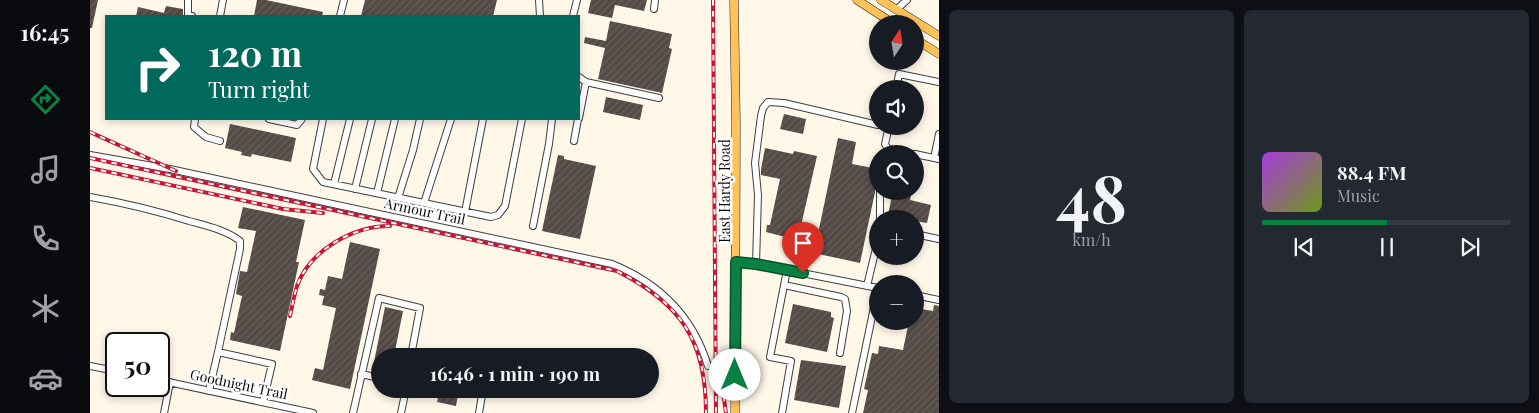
<!DOCTYPE html>
<meta charset="utf-8">
<style>
body{margin:0;font-family:"Playfair Display",serif;background:#242831;color:#f1f3f6;height:100vh;display:flex;flex-direction:column;font-size:19px;white-space:nowrap}
*{box-sizing:border-box;margin:0}
p{font-size:16px;color:#9ea1a6}
.icon{flex:none;width:28px;height:28px;fill:none;stroke:currentColor;stroke-width:2;stroke-linecap:round;stroke-linejoin:round}
.map{position:relative;flex:1;overflow:hidden}
.side{display:flex;flex-direction:column;gap:10px;padding:10px;background:#0d0f14;width:600px}
.side>*{flex:none}
.banner{position:absolute;left:15px;top:15px;width:475px;height:105px;border-radius:0px;box-shadow:0 2px 8px #0003;background:#00695c;color:#fff;overflow:hidden}
.needle{width:32px;rotate:12deg}
.fabs{position:absolute;left:779px;top:15px;display:grid;gap:10px}
.fabs a{display:grid;place-items:center;width:55px;height:55px;border-radius:50%;background:#171b24;box-shadow:0 2px 8px #0003;font-size:25px}
.speed{position:absolute;left:15px;top:332px;display:flex;gap:10px;font-size:25px;font-weight:700;text-align:center}
.speed>*{display:grid;place-content:center;width:65px;height:65px;border-radius:50%;background:#171b24;box-shadow:0 2px 8px #0003;line-height:1}
.speed .limit{border:2px solid #111;border-radius:8px;background:#fff;color:#111}
.pin{position:absolute;display:grid;place-items:center;width:42px;height:42px;color:#fff;margin:-51px -21px;border-radius:50% 50% 50% 0;rotate:-45deg;box-shadow:0 0 5px #0007}
.pin .icon{rotate:45deg}
.me{position:absolute;width:55px;margin:-28px;rotate:0deg;stroke-linejoin:round;filter:drop-shadow(0 0 4px #0008)}
.turn{display:flex;align-items:center;gap:18px;height:105px;padding:0 20px;font-size:22px}
.turn .icon{width:65px;height:65px;stroke-width:2.5}
.turn b{display:block;font-size:35px;line-height:42px}
.side .widget{flex:1;display:flex;flex-direction:column;justify-content:center;gap:8px;min-width:0;padding:0 18px;border-radius:8px;background:#242831}
.side .dial{align-items:center;gap:0}
.dial b{font-size:65px;line-height:1}
.song{display:flex;align-items:center;gap:15px}
.cover{width:60px;height:60px;border-radius:8px;background:linear-gradient(135deg,hsl(280 70% 55%),hsl(80 70% 35%))}
.played{height:5px;border-radius:2px;background:linear-gradient(90deg,#0b8043 50%,#363941 50%)}
.keys{display:flex;justify-content:space-around;direction:ltr}
.side .tiles{flex:1;display:grid;gap:10px;grid-template-columns:repeat(2,1fr)}
.trip{position:absolute;left:281px;top:348px;width:288px;height:50px;border-radius:25px;background:#171b24;box-shadow:0 2px 8px #0003;font-weight:700;line-height:50px;text-align:center}
main{display:flex;flex:1;min-height:0}
.menu{display:flex;flex-direction:column;width:90px;justify-content:space-around;align-items:center;background:#090b0e;color:#9ea1a6}
.menu .icon{width:35px;height:35px}
.menu .on{color:#0b8043}
.menu b{font-size:22px;color:#f1f3f6}
.map>svg:first-child{display:block}
.building{fill:url(#building-hatch)}
.lines{fill:none;stroke-linecap:round;stroke-linejoin:round}
.minor-casing{stroke:#3e3e3e;stroke-width:8}
.major-casing{stroke:#1c1c1c;stroke-width:9}
.minor{stroke:#fff;stroke-width:6}
.major{stroke:#ffc359;stroke-width:8}
.rail-casing{stroke:#c81633;stroke-width:4}
.rail{stroke:#fff;stroke-width:2;stroke-dasharray:5.5;stroke-linecap:butt}
.route-casing{stroke:#07532c;stroke-width:12}
.route{stroke:#0b8043;stroke-width:9}
.labels{text-anchor:middle;dominant-baseline:central;stroke-width:5;stroke-linejoin:round;paint-order:stroke}
.street-label{font-size:14px;fill:#0b0b0b;stroke:#fff}
</style>
<main>
<nav class="menu">
<b>16:45</b>
<svg class="icon on" aria-label="directions" viewBox="0 0 24 24"><path d="M12 3l9 9-9 9-9-9zM9 14v-3h6M13 9l2 2-2 2"/></svg>
<svg class="icon" aria-label="music" viewBox="0 0 24 24"><path d="M9 18V5l10-2v13"/><circle cx="6" cy="18" r="3"/><circle cx="16" cy="16" r="3"/></svg>
<svg class="icon" aria-label="phone" viewBox="0 0 24 24"><path d="M5 4h4l2 5-3 2q2 4 5 5l2-3 5 2v4C11 20 4 13 5 4z"/></svg>
<svg class="icon" aria-label="climate" viewBox="0 0 24 24"><path d="M12 3v18M4 7l16 10M4 17L20 7"/></svg>
<svg class="icon" aria-label="car" viewBox="0 0 24 24"><path d="M5 17H2v-5l4-1 3-4h7l3 4 3 1v5h-3M9 17h6M6 11h13"/><circle cx="7" cy="17" r="2"/><circle cx="17" cy="17" r="2"/></svg>
</nav>
<div class="map">
<svg width="849" height="413" viewBox="0 0 849 413">
<defs>
<pattern id="building-hatch" width="6" height="6" patternUnits="userSpaceOnUse" patternTransform="scale(1.25)"><rect width="6" height="6" fill="#544a46"/><path d="M-1 1l2-2M0 6l6-6M5 7l2-2" fill="none" stroke="#68605c"/></pattern>
</defs>
<rect width="100%" height="100%" fill="#fff8e9"/>
<path class="building" d="M0 0H8L2 28H0Z
M167 0H176L233 12 232 16H164Z
M275 0H407L403 16H271Z
M501 0H557L554 11 525 5 522 18 498 13Z
M76 6 93 9V16H46L48 7 74 13Z
M520 21 582 34 579 48 582 49 572 93 508 79 515 48 494 43 495 37 516 41Z
M516 97 553 105 550 120 513 112Z
M694 114 716 119 713 134 690 129Z
M140 124 206 138 201 162 162 154 161 157 151 155 152 152 135 148Z
M748 138 766 142 762 164 788 169V178L770 263 724 253Z
M675 148 703 154 704 151 727 156 710 230 713 231 711 241 676 232 677 225H680L690 179 671 175V169Z
M468 155 474 156V159L506 166 490 239 452 231Z
M803 191H822L820 200 841 205 837 223 825 221V219H815L798 215Z
M153 207 215 220 206 262H209L190 351 140 340 141 332 144 333 152 296 146 294 150 271 157 272 166 231 148 228Z
M260 242 290 249 260 389 222 380 225 368 233 370 246 308 232 305 234 296 229 295 230 289 235 290 238 276 252 279Z
M703 304 741 312V317L744 318 737 352 695 343Z
M844 305 849 306V413H773L778 390 774 389 782 353 788 354 789 346 813 350 819 321H825V308L843 311Z
M295 307 313 311 304 356H290V368L283 367Z
M711 360 756 366 749 408 704 400Z
M350 389H369L366 406 347 402Z"/>
<g class="lines">
<defs>
<path id="minor" d="M98 0V15L102 16
M449 0 450 16
M564 9 565 0
M807 9 817 0
M130 16 133 0
M250 16 254 0
M483 16 487 0
M489 77 496 82 569 98
M806 89 809 74 849 82
M489 118 496 82
M105 119 104 127 116 137 130 141
M179 119 207 125 212 119
M233 119 223 169 233 182 401 217 408 215 415 206 432 119
M799 126 795 144 798 149 822 154
M484 141 488 119
M825 154 849 159
M0 155 80 169 522 264C569 283 603 317 618 366
M844 158 849 134
M244 184 260 119
M265 189 282 119
M790 191V219
M287 193 305 119
M0 197C34 203 67 211 99 221 117 226 136 230 150 241V249L128 352
M308 198 323 150 330 119
M334 203 361 119
M375 212 393 119
M443 226 459 144 462 119
M825 234 849 239
M646 262 666 264 788 288
M666 264 668 195 665 163 671 116 673 108 678 102 694 103 788 125
M694 285 751 297 755 299 757 311 750 353
M777 286 788 240
M825 295 849 300
M0 366 26 371
M271 374 290 378
M69 380 223 413
M119 391 128 352 182 364 173 402
M74 413 80 382
M263 413 289 298 330 308 321 356
M311 413 316 389
M389 413 393 389
M692 413 701 361 680 357 697 270
M762 413 788 288"/>
<path id="major" d="M644 0 646 124 645 413
M767 0 804 24
M791 0 849 36
M825 39 849 54"/>
</defs>
<use href="#minor" class="minor-casing"/>
<use href="#major" class="major-casing"/>
<use href="#minor" class="minor"/>
<use href="#major" class="major"/>
<defs>
<path id="rail" d="M623 0 626 413
M0 132 86 171
M0 158 527 271C591 304 616 340 616 413
M0 168 193 209 233 213
M200 316C202 306 204 296 207 286 220 250 263 226 300 226
M632 385 636 413"/>
</defs>
<use href="#rail" class="rail-casing"/>
<use href="#rail" class="rail"/>
</g>
<g class="lines">
<defs>
<path id="route" d="M645 375 646 262 666 264 713 273"/>
</defs>
<use href="#route" class="route-casing"/>
<use href="#route" class="route"/>
</g>
<g class="labels">
<g class="street-label">
<text transform="translate(634 191) rotate(-90)">East Hardy Road</text>
<text transform="translate(335 211) rotate(12)">Armour Trail</text>
<text transform="translate(149 384) rotate(12)">Goodnight Trail</text>
</g>
</g>
</svg>
<div class="fabs">
<a><svg class="needle" viewBox="-14 -14 28 28"><path d="M0-13l5 13h-10z" fill="#e53935"/><path d="M0 13l5-13h-10z" fill="#9ea1a6"/></svg></a>
<a><svg class="icon" aria-label="sound" viewBox="0 0 24 24"><path d="M4 9h4l5-4v14l-5-4H4zM17 9q2 3 0 6"/></svg></a>
<a><svg class="icon" aria-label="search" viewBox="0 0 24 24"><circle cx="10" cy="10" r="6"/><path d="M15 15l6 6"/></svg></a>
<a>+</a>
<a>−</a>
</div>
<div class="speed"><div class="limit">50</div></div>
<div class="pin" style="left:713px;top:273px;background:#d93025"><svg class="icon" aria-label="arrive" viewBox="0 0 24 24"><path d="M6 21V4h12l-3 4 3 4H6"/></svg></div>
<svg class="me" style="left:645px;top:375px" viewBox="-20 -20 40 40"><circle r="19" fill="#fff"/><path d="M0-13L10 11 0 6-10 11z" fill="#0b8043"/></svg>
<div class="trip">16:46 · 1 min · 190 m</div>
<div class="banner">
<div class="turn"><svg class="icon" aria-label="right" viewBox="0 0 24 24"><path d="M7 20v-9h11M14 6l5 5-5 5"/></svg><div><b>120 m</b>Turn right</div></div>
</div>
</div>
<section class="side">
<div class="tiles">
<div class="widget dial"><b>48</b><p>km/h</p></div>
<div class="widget">
<div class="song"><i class="cover"></i><div><b>88.4 FM</b><p>Music</p></div></div>
<div class="played"></div>
<div class="keys"><svg class="icon" aria-label="previous" viewBox="0 0 24 24"><path d="M18 5L8 12l10 7zM5 5v14"/></svg><svg class="icon" aria-label="pause" viewBox="0 0 24 24"><path d="M8 5v14M16 5v14"/></svg><svg class="icon" aria-label="next" viewBox="0 0 24 24"><path d="M6 5l10 7-10 7zM19 5v14"/></svg></div>
</div>
</div>
</section>
</main>
